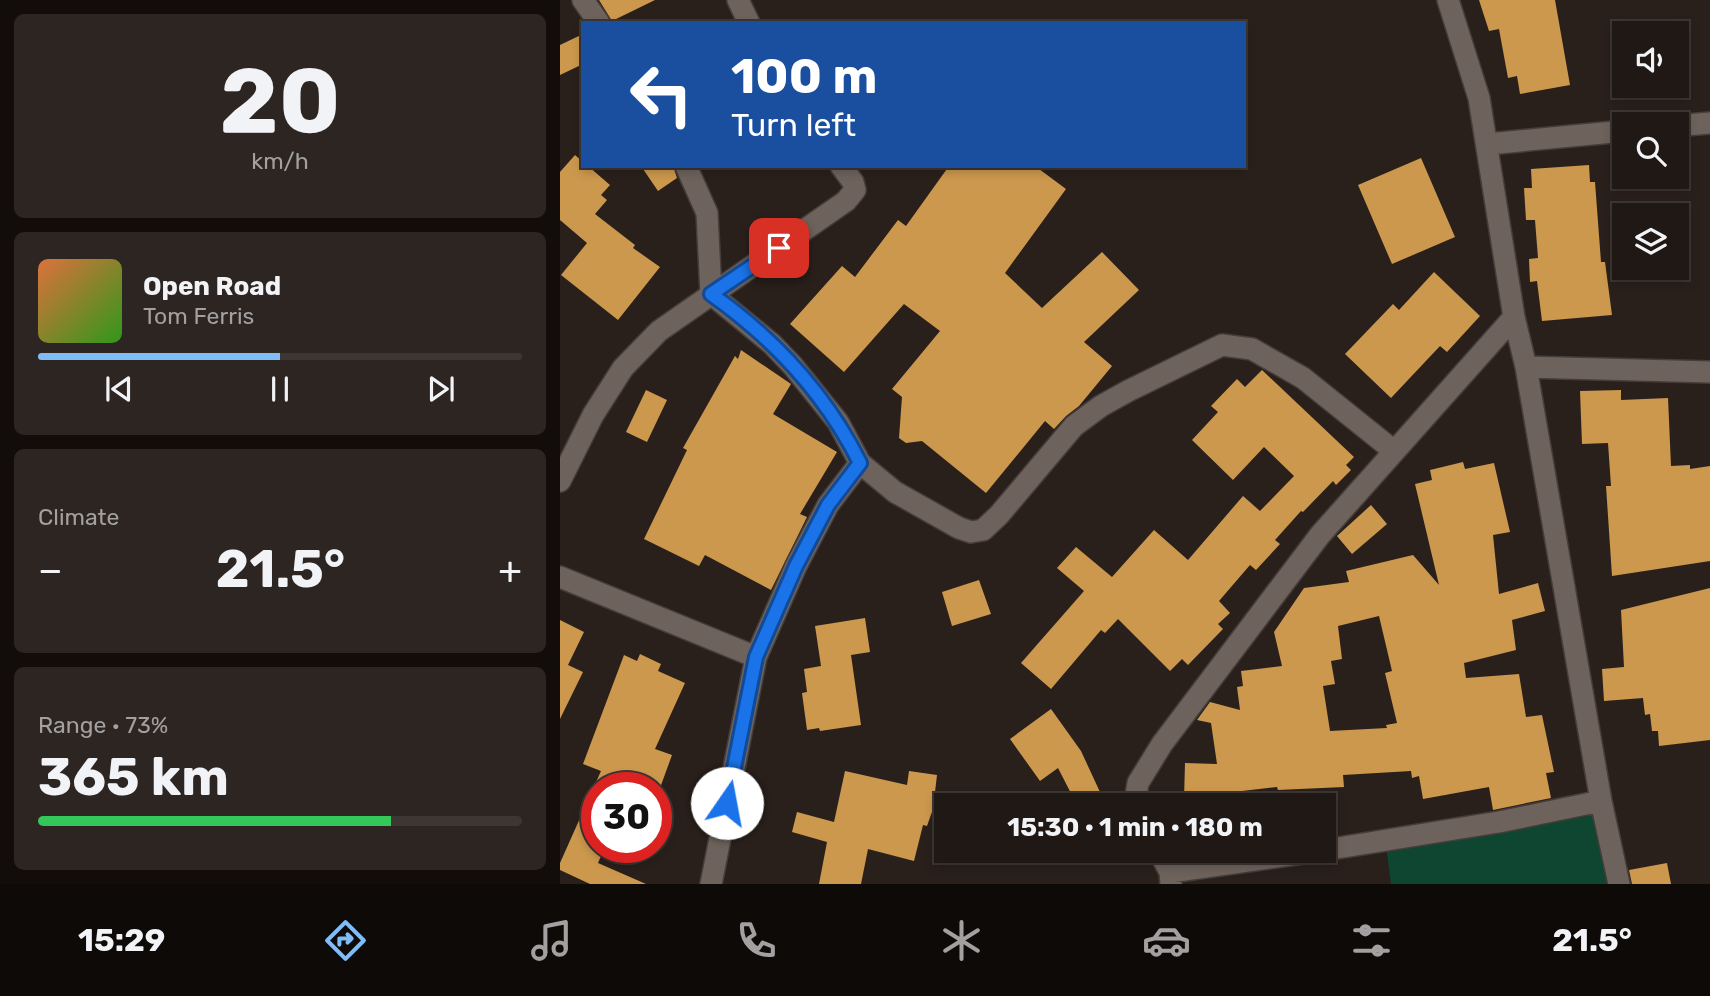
<!DOCTYPE html>
<meta charset="utf-8">
<style>
body{margin:0;font-family:Rubik,sans-serif;background:#2d2522;color:#f1f3f6;height:100vh;display:flex;flex-direction:column;font-size:26px;white-space:nowrap}
*{box-sizing:border-box;margin:0}
p{font-size:23px;color:#a2a0a0}
.icon{flex:none;width:38px;height:38px;fill:none;stroke:currentColor;stroke-width:2;stroke-linecap:round;stroke-linejoin:round}
.map{position:relative;flex:1;overflow:hidden}
.drawer{display:flex;flex-direction:column;gap:14px;padding:14px;background:#120d0b;width:560px}
.drawer>*{flex:none}
.guide{position:absolute;left:21px;top:21px;width:665px;height:147px;border-radius:0px;box-shadow:0 4px 10px #0003,0 0 0 2px #3d3734;background:#1a4fa0;color:#fff;overflow:hidden}
.buttons{position:absolute;left:1052px;top:21px;display:grid;gap:14px}
.buttons a{display:grid;place-items:center;width:77px;height:77px;border-radius:0px;background:#201814;box-shadow:0 4px 10px #0003,0 0 0 2px #3d3734;font-size:35px}
.speed{position:absolute;left:21px;top:772px;display:flex;gap:14px;font-size:35px;font-weight:700;text-align:center}
.speed>*{display:grid;place-content:center;width:91px;height:91px;border-radius:50%;background:#201814;box-shadow:0 4px 10px #0003,0 0 0 2px #3d3734;line-height:1}
.speed .limit{border:10px solid #d22;background:#fff;color:#111}
.pin{position:absolute;display:grid;place-items:center;width:60px;height:60px;color:#fff;margin:-30px;border-radius:14px;box-shadow:0 4px 10px #0006}
.me{position:absolute;width:77px;margin:-38px;rotate:12deg;stroke-linejoin:round;filter:drop-shadow(0 0 5px #0008)}
.turn{display:flex;align-items:center;gap:24px;height:147px;padding:0 35px;font-size:32px}
.turn .icon{width:91px;height:91px;stroke-width:2.5}
.turn b{display:block;font-size:49px;line-height:60px}
.big{font-size:52px;font-weight:700;line-height:1.1}
.drawer .card{flex:1;display:flex;flex-direction:column;justify-content:center;gap:10px;min-width:0;padding:0 24px;border-radius:10px;background:#2d2522}
.drawer .dial{align-items:center;gap:0}
.dial b{font-size:91px;line-height:1}
.song{display:flex;align-items:center;gap:21px}
.cover{width:84px;height:84px;border-radius:10px;background:linear-gradient(135deg,hsl(20 70% 55%),hsl(110 70% 35%))}
.played{height:7px;border-radius:4px;background:linear-gradient(90deg,#7fbdfa 50%,#3d3734 50%)}
.keys{display:flex;justify-content:space-around;direction:ltr}
.heat{display:flex;justify-content:space-between;align-items:center;font-size:38px;direction:ltr}
.charge{height:10px;border-radius:5px;background:linear-gradient(90deg,#34c759 73%,#3d3734 0)}
.trip{position:absolute;left:374px;top:793px;width:402px;height:70px;border-radius:0px;background:#201814;box-shadow:0 4px 10px #0003,0 0 0 2px #3d3734;font-weight:700;line-height:70px;text-align:center}
.tabs{display:flex;height:112px;justify-content:space-around;align-items:center;background:#0d0a08;color:#a2a0a0}
.tabs .icon{width:49px;height:49px}
.tabs .current{color:#7fbdfa}
.tabs b{font-size:32px;color:#f1f3f6}
main{display:flex;flex:1;min-height:0}
.map>svg:first-child{display:block}
.green{fill:#0e4631}
.building{fill:#cc984d;fill-rule:evenodd}
.lines{fill:none;stroke-linecap:round;stroke-linejoin:round}
.street-casing{stroke:#453d3a;stroke-width:24}
.street{stroke:#6e625c;stroke-width:21}
.route-casing{stroke:#114b97;stroke-width:18}
.route{stroke:#1a73e8;stroke-width:12}
</style>
<main>
<section class="drawer">
<div class="card dial"><b>20</b><p>km/h</p></div>
<div class="card">
<div class="song"><i class="cover"></i><div><b>Open Road</b><p>Tom Ferris</p></div></div>
<div class="played"></div>
<div class="keys"><svg class="icon" aria-label="previous" viewBox="0 0 24 24"><path d="M18 5L8 12l10 7zM5 5v14"/></svg><svg class="icon" aria-label="pause" viewBox="0 0 24 24"><path d="M8 5v14M16 5v14"/></svg><svg class="icon" aria-label="next" viewBox="0 0 24 24"><path d="M6 5l10 7-10 7zM19 5v14"/></svg></div>
</div>
<div class="card"><p>Climate</p>
<div class="heat"><a>−</a><b class="big">21.5°</b><a>+</a></div>
</div>
<div class="card"><p>Range · 73%</p><b class="big">365 km</b><div class="charge"></div></div>
</section>
<div class="map">
<svg width="1150" height="884" viewBox="0 0 1150 884">
<rect width="100%" height="100%" fill="#2a201b"/>
<path class="green" d="M1050 813 1060 884H831L826 845Z"/>
<path class="building" d="M39 0H95L52 21Z
M919 0H995L1010 85 960 94 957 76 948 78 939 29 929 31Z
M23 34V64L0 75V45Z
M15 155 23 162V166H28L50 185 41 195 47 200 35 214 75 245 73 248 100 267 58 320 1 275 27 243 0 220V172Z
M861 158 895 237 832 264 798 185Z
M1029 165 1030 182H1035L1041 262H1045L1052 315 982 321 977 281 970 282 969 259 978 258 975 220H966L964 188H972L971 169Z
M81 166H113L117 178 98 191Z
M389 166H475L506 189 445 273 482 308 542 252 579 290 524 342 552 366 519 406 506 416 494 429 485 421 426 493 362 441 346 443 339 438 342 397 332 389 380 331 344 304 284 372 230 324 282 266 295 277 338 220 346 226Z
M874 272 920 316 887 352 880 346 831 398 785 354 833 304 839 310Z
M181 350 231 384 213 414 277 452 240 514 247 517 211 590 145 555 139 566 84 539 127 450 123 448 175 356 178 359Z
M702 370 794 457 786 465 791 470 776 485 773 481 743 512 741 511 715 540 720 544 696 570 690 565 659 601 670 613 658 624 663 629 628 665 622 659 610 671 558 619 545 633 541 630 491 689 461 663 524 591 497 568 516 547 552 577 594 530 628 560 683 496 700 511 734 476 704 447 673 480 632 440 658 412 651 406 677 379 685 387Z
M86 390 107 400 87 442 66 432Z
M1061 390V400L1108 398 1111 466 1130 465V469L1150 466V561L1052 576 1046 486H1051L1048 443 1022 444 1020 391Z
M903 462 905 469 934 463 950 532 933 535 939 594 978 583 985 611 952 620 956 650 904 663 906 678 959 674 966 717 982 715 994 772 986 773 991 798 933 810 929 787 863 799 859 776 852 778 851 771 783 775 784 787 718 790 717 787 648 795V799H624L625 763 657 764 651 723 637 720 650 702 680 710 677 687 683 686 681 671 722 666 714 632 744 588 789 582 786 571 853 555 879 585 855 484 872 480 870 470ZM819 616 832 671 825 673 837 723 826 725 827 728 770 731 763 686 775 684 771 661 782 659 778 626Z
M811 505 827 524 792 554 777 536Z
M419 580 431 614 392 626 382 592Z
M1150 588V740L1099 746 1098 731H1092L1090 714 1085 715 1083 698 1044 701 1042 669 1064 667 1061 610Z
M305 618 310 652 291 655 301 725 260 731 259 728 247 730 242 693 247 692 244 669 261 666 255 626Z
M0 620 24 632 8 665 23 672 0 719Z
M80 654 101 664 98 671 125 683 95 749 112 755 100 788H37V847H45L38 863 86 884H30L0 870V863L41 771 23 764 64 655 77 661Z
M491 709 521 751 546 805H517L498 768 480 781 450 739Z
M285 771 347 785 349 771 377 775 373 809 367 826 363 825 354 861 308 849 301 884H259L267 842 232 832 237 812 274 822Z
M1107 863 1111 884H1072L1069 870Z"/>
<g class="lines">
<defs>
<path id="street" d="M23 0 39 23
M178 0 189 23
M888 0 919 98 954 317 966 367 1041 801 1059 884
M1116 126 1150 123
M928 144 1064 131
M126 166 147 213 151 294
M151 294 212 344 233 366 278 422 300 463 335 492 399 528 411 532 423 530 439 515 514 426 541 406 568 391 662 345 692 349 743 378 834 451
M966 367 1150 372
M0 481 33 415 63 368 99 331 286 201 295 190 293 182 281 166
M0 577 196 657
M577 805 576 795 578 783 602 744 760 535 954 317
M598 850 610 872 611 884
M765 850 939 822 1041 801
M610 872 765 850
M151 884 196 657 236 566 268 505 300 463"/>
</defs>
<use href="#street" class="street-casing"/>
<use href="#street" class="street"/>
</g>
<g class="lines">
<defs>
<path id="route" d="M167 803 196 657 236 566 268 505 300 463C266 395 213 338 151 294L219 248"/>
</defs>
<use href="#route" class="route-casing"/>
<use href="#route" class="route"/>
</g>
</svg>
<div class="buttons">
<a><svg class="icon" aria-label="sound" viewBox="0 0 24 24"><path d="M4 9h4l5-4v14l-5-4H4zM17 9q2 3 0 6"/></svg></a>
<a><svg class="icon" aria-label="search" viewBox="0 0 24 24"><circle cx="10" cy="10" r="6"/><path d="M15 15l6 6"/></svg></a>
<a><svg class="icon" aria-label="layers" viewBox="0 0 24 24"><path d="M12 4l9 5-9 5-9-5zM3 14l9 5 9-5"/></svg></a>
</div>
<div class="speed"><div class="limit">30</div></div>
<div class="pin" style="left:219px;top:248px;background:#d93025"><svg class="icon" aria-label="arrive" viewBox="0 0 24 24"><path d="M6 21V4h12l-3 4 3 4H6"/></svg></div>
<svg class="me" style="left:167px;top:803px" viewBox="-20 -20 40 40"><circle r="19" fill="#fff"/><path d="M0-13L10 11 0 6-10 11z" fill="#1a73e8"/></svg>
<div class="trip">15:30 · 1 min · 180 m</div>
<div class="guide">
<div class="turn"><svg class="icon" aria-label="left" viewBox="0 0 24 24"><path d="M17 20v-9H6M10 6l-5 5 5 5"/></svg><div><b>100 m</b>Turn left</div></div>
</div>
</div>
</main>
<nav class="tabs">
<b>15:29</b>
<svg class="icon current" aria-label="directions" viewBox="0 0 24 24"><path d="M12 3l9 9-9 9-9-9zM9 14v-3h6M13 9l2 2-2 2"/></svg>
<svg class="icon" aria-label="music" viewBox="0 0 24 24"><path d="M9 18V5l10-2v13"/><circle cx="6" cy="18" r="3"/><circle cx="16" cy="16" r="3"/></svg>
<svg class="icon" aria-label="phone" viewBox="0 0 24 24"><path d="M5 4h4l2 5-3 2q2 4 5 5l2-3 5 2v4C11 20 4 13 5 4z"/></svg>
<svg class="icon" aria-label="climate" viewBox="0 0 24 24"><path d="M12 3v18M4 7l16 10M4 17L20 7"/></svg>
<svg class="icon" aria-label="car" viewBox="0 0 24 24"><path d="M5 17H2v-5l4-1 3-4h7l3 4 3 1v5h-3M9 17h6M6 11h13"/><circle cx="7" cy="17" r="2"/><circle cx="17" cy="17" r="2"/></svg>
<svg class="icon" aria-label="filters" viewBox="0 0 24 24"><path d="M4 7h16M4 17h16"/><circle cx="9" cy="7" r="2"/><circle cx="15" cy="17" r="2"/></svg>
<b>21.5°</b>
</nav>
